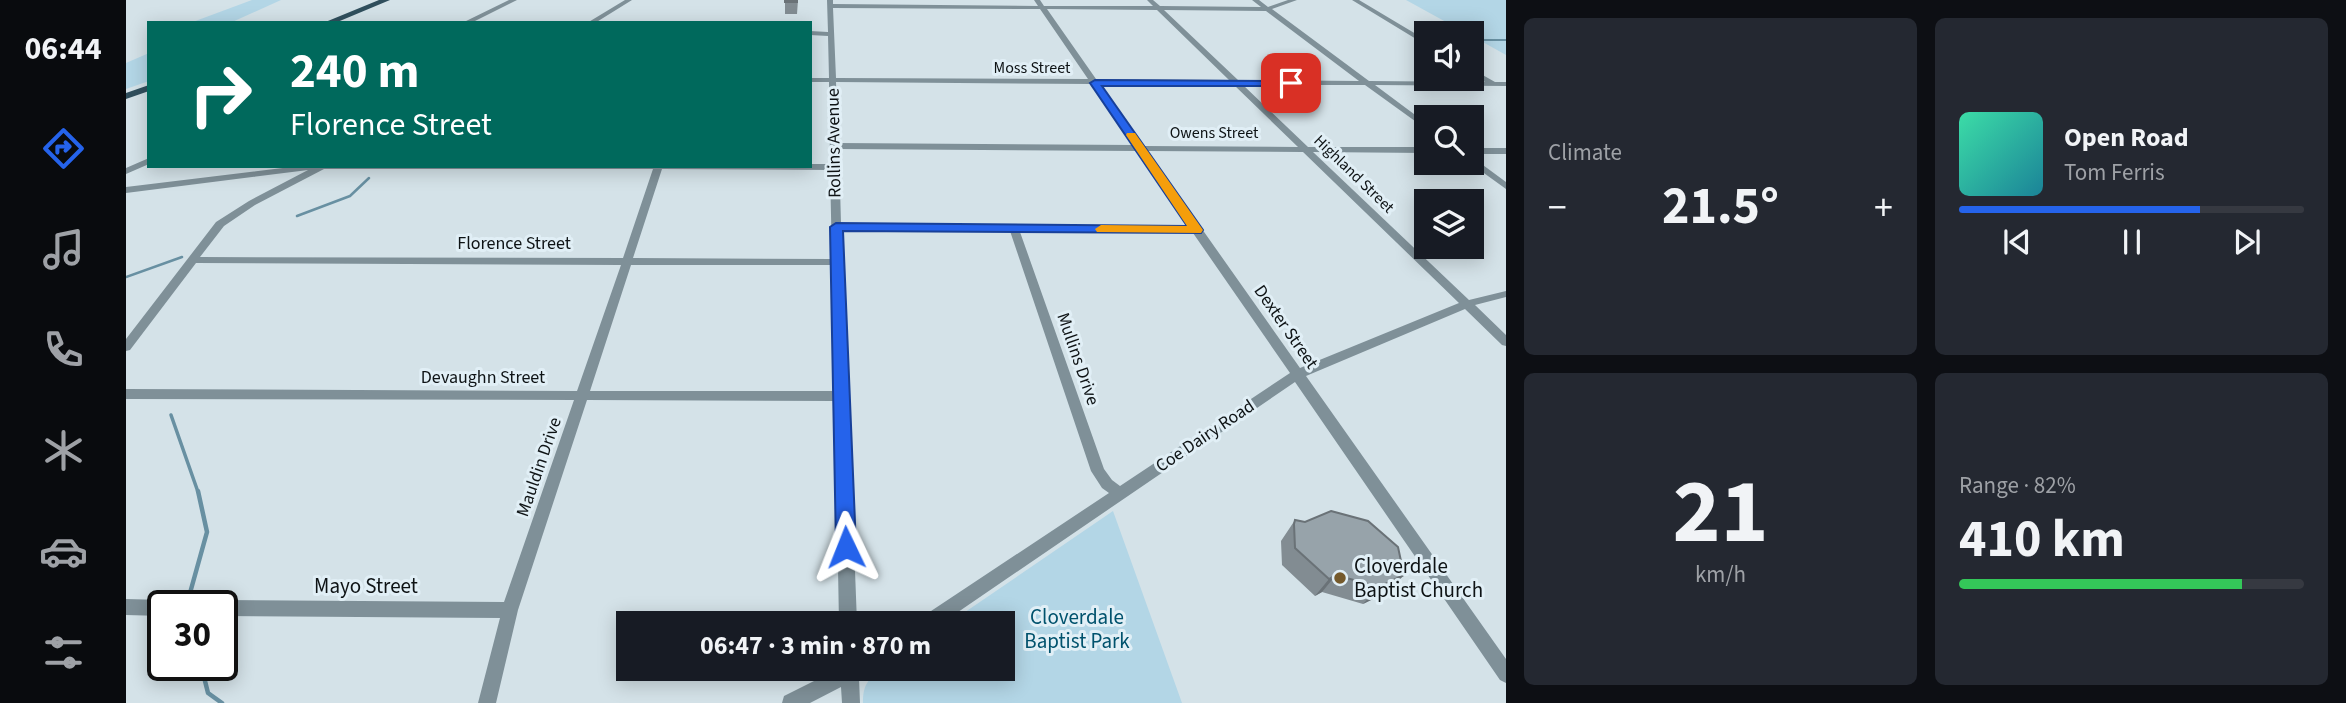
<!DOCTYPE html>
<meta charset="utf-8">
<style>
body{margin:0;font-family:"Source Sans 3",sans-serif;background:#242831;color:#f1f3f6;height:100vh;display:flex;flex-direction:column;font-size:26px;white-space:nowrap}
*{box-sizing:border-box;margin:0}
p{font-size:23px;color:#9ea1a6}
.icon{flex:none;width:38px;height:38px;fill:none;stroke:currentColor;stroke-width:2;stroke-linecap:round;stroke-linejoin:round}
.map{position:relative;flex:1;overflow:hidden}
.sheet{display:flex;flex-direction:column;gap:18px;padding:18px;background:#0d0f14;width:840px}
.sheet>*{flex:none}
.hud{position:absolute;left:21px;top:21px;width:665px;height:147px;border-radius:0px;box-shadow:0 4px 18px #0003;background:#00695c;color:#fff;overflow:hidden}
.controls{position:absolute;left:1288px;top:21px;display:grid;gap:14px}
.controls a{display:grid;place-items:center;width:70px;height:70px;border-radius:0px;background:#171b24;box-shadow:0 4px 18px #0003;font-size:35px}
.speed{position:absolute;left:21px;top:590px;display:flex;gap:14px;font-size:35px;font-weight:700;text-align:center}
.speed>*{display:grid;place-content:center;width:91px;height:91px;border-radius:50%;background:#171b24;box-shadow:0 4px 18px #0003;line-height:1}
.speed .limit{border:4px solid #111;border-radius:10px;background:#fff;color:#111}
.pin{position:absolute;display:grid;place-items:center;width:60px;height:60px;color:#fff;margin:-30px;border-radius:14px;box-shadow:0 4px 10px #0006}
.me{position:absolute;width:77px;margin:-38px;rotate:358deg;stroke-linejoin:round;filter:drop-shadow(0 0 5px #0008)}
.turn{display:flex;align-items:center;gap:24px;height:147px;padding:0 28px;font-size:32px}
.turn .icon{width:91px;height:91px;stroke-width:2.5}
.turn b{display:block;font-size:49px;line-height:60px}
.big{font-size:52px;font-weight:700;line-height:1.1}
.sheet .card{flex:1;display:flex;flex-direction:column;justify-content:center;gap:10px;min-width:0;padding:0 24px;border-radius:10px;background:#242831}
.sheet .dial{align-items:center;gap:0}
.dial b{font-size:91px;line-height:1}
.song{display:flex;align-items:center;gap:21px}
.cover{width:84px;height:84px;border-radius:10px;background:linear-gradient(135deg,hsl(160 70% 55%),hsl(190 70% 35%))}
.played{height:7px;border-radius:4px;background:linear-gradient(90deg,#2563eb 70%,#363941 70%)}
.keys{display:flex;justify-content:space-around;direction:ltr}
.heat{display:flex;justify-content:space-between;align-items:center;font-size:38px;direction:ltr}
.charge{height:10px;border-radius:5px;background:linear-gradient(90deg,#34c759 82%,#363941 0)}
.sheet .tiles{flex:1;display:grid;gap:18px;grid-template-columns:repeat(2,1fr)}
.trip{position:absolute;left:490px;top:611px;width:399px;height:70px;border-radius:0px;background:#171b24;box-shadow:0 4px 18px #0003;font-weight:700;line-height:70px;text-align:center}
main{display:flex;flex:1;min-height:0}
.menu{display:flex;flex-direction:column;width:126px;justify-content:space-around;align-items:center;background:#090b0e;color:#9ea1a6}
.menu .icon{width:49px;height:49px}
.menu .current{color:#2563eb}
.menu b{font-size:32px;color:#f1f3f6}
.map>svg:first-child{display:block}
.green{fill:#b3d6e6}
.lines{fill:none;stroke-linecap:round;stroke-linejoin:round}
.stream-far3{stroke:#6890a2;stroke-width:2}
.stream-far2{stroke:#6890a2;stroke-width:2.5}
.stream-far1{stroke:#6890a2;stroke-width:3.5}
.stream{stroke:#6890a2;stroke-width:4.5}
.minor{fill:#7f9098;fill-rule:evenodd}
.major{fill:#304f5d;fill-rule:evenodd}
.wall{fill:#828c92}
.shaded-wall{fill:#6a7277}
.building{fill:#97a3aa;stroke:#6a7277;stroke-width:2}
.route{fill:#2563eb;stroke:#184099;stroke-width:2}
.slow{fill:#f59e0b}
.poi-dot{fill:#755a2c;stroke:#e1eff6;stroke-width:2.5}
.labels{text-anchor:middle;dominant-baseline:central;stroke-width:6;stroke-linejoin:round;paint-order:stroke}
.far-street-label{font-size:16px;fill:#0e1315;stroke:#e1eff6}
.street-label{font-size:18px;fill:#0e1315;stroke:#e1eff6}
.near-poi-label{font-size:21px;fill:#0e1315;stroke:#e1eff6;text-anchor:start}
.near-street-label{font-size:21px;fill:#0e1315;stroke:#e1eff6}
.near-park-label{font-size:21px;fill:#00526d;stroke:#e1eff6}
</style>
<main>
<nav class="menu">
<b>06:44</b>
<svg class="icon current" aria-label="directions" viewBox="0 0 24 24"><path d="M12 3l9 9-9 9-9-9zM9 14v-3h6M13 9l2 2-2 2"/></svg>
<svg class="icon" aria-label="music" viewBox="0 0 24 24"><path d="M9 18V5l10-2v13"/><circle cx="6" cy="18" r="3"/><circle cx="16" cy="16" r="3"/></svg>
<svg class="icon" aria-label="phone" viewBox="0 0 24 24"><path d="M5 4h4l2 5-3 2q2 4 5 5l2-3 5 2v4C11 20 4 13 5 4z"/></svg>
<svg class="icon" aria-label="climate" viewBox="0 0 24 24"><path d="M12 3v18M4 7l16 10M4 17L20 7"/></svg>
<svg class="icon" aria-label="car" viewBox="0 0 24 24"><path d="M5 17H2v-5l4-1 3-4h7l3 4 3 1v5h-3M9 17h6M6 11h13"/><circle cx="7" cy="17" r="2"/><circle cx="17" cy="17" r="2"/></svg>
<svg class="icon" aria-label="filters" viewBox="0 0 24 24"><path d="M4 7h16M4 17h16"/><circle cx="9" cy="7" r="2"/><circle cx="15" cy="17" r="2"/></svg>
</nav>
<div class="map">
<svg width="1380" height="703" viewBox="0 0 1380 703">
<rect width="100%" height="100%" fill="#d4e2e8"/>
<path class="green" d="M126 0H155L104 23H64Z
M1280 0H1380V55L1346 36V33H1340Z
M23 53V81L0 89V63Z
M987 511 1056 703H737C737 684 742 679 757 669L877 668V623H823Z"/>
<g class="lines">
<path class="stream-far3" d="M1346 40H1380"/>
<path class="stream-far2" d="M171 216 224 196 243 178
M0 277 56 257"/>
<path class="stream-far1" d="M45 415 72 492"/>
<path class="stream" d="M64 593 81 532 72 491
M75 665 82 693 96 703"/>
<path class="minor" d="M383 0H391L345 23H336Z
M499 0H506L469 23H461Z
M701 0H707V4L912 6 908 0H914L918 6H1027L1021 0H1027L1034 6 1135 7 1126 0H1133L1142 7 1162 0H1171L1146 9 1243 81 1359 82 1346 74V69L1369 82H1380V86L1249 85 1300 123V129L1239 85H1117L1182 147H1300V153L1187 152 1343 300 1380 291V297L1349 305 1380 335V346L1376 345 1339 309 1180 376 1380 659V683L1374 680 1169 382 816 623H793L796 617 983 493 976 488 965 471 884 231 716 230 731 623H713L709 401 461 400 392 610 370 703H352L374 618 96 616V606H89L90 602 96 600 378 602 448 400 0 399V389L451 391 495 265 70 263 4 350 0 351V339L90 222 123 201 182 170 0 193V187L173 166H684V164H704L703 82H684V78H703L702 36 684 35V31L702 32ZM707 8 914 9 962 79 710 78ZM921 9 1031 10 1103 80 970 79ZM1038 10 1140 11 1233 81 1112 80ZM710 82 965 84 1008 145 712 143ZM973 84 1108 85 1172 147 1017 146ZM713 149 1011 151 1063 227 715 224ZM1021 151 1177 152 1333 303 1174 368ZM198 169H527L497 258 74 257 98 226 129 205ZM536 169 704 170 706 259 507 258ZM894 232 1067 233 1164 373 994 486 986 480 978 469ZM505 265H706L709 391H464Z
M1226 0H1233L1300 40V45Z
M1346 148H1380V154H1346Z
M1346 157 1380 182V189L1344 163H1346Z
M23 158V164L0 174V168Z
M0 599 37 600 43 602 44 606H37V616L0 615Z
M714 668H743L740 674 733 678 734 703H716L715 687 684 703H656L658 696Z"/>
<path class="major" d="M253 0H264L209 23H197Z
M23 85V91L0 99V93Z"/>
</g>
<path class="wall" d="M659 0H672L671 14H659Z
M1169 520 1278 575 1261 592 1237 604 1196 592 1189 596 1156 565 1155 541Z"/>
<path class="shaded-wall" d="M1210 575 1196 592 1189 596 1203 579Z
M1278 575 1261 592 1237 604 1253 587Z"/>
<path class="building" d="M659 0H671V2H659Z
M1205 511 1242 521 1272 547 1278 575 1253 587 1210 575 1203 579 1169 548 1168 524 1169 520 1179 522Z"/>
<path class="route" d="M969 80 1165 81 1170 83 1165 86H976L1077 230 1075 233 717 231 730 547 727 553 720 556 713 553 710 547 704 227 710 223 1061 226 964 83Z"/>
<path class="slow" d="M1001 133H1009L1077 230 1075 233 971 232 969 229 975 225 1061 226 1000 135Z"/>
<circle class="poi-dot" cx="1214" cy="578" r="7"/>
<g class="labels">
<g class="far-street-label">
<text x="906" y="68">Moss Street</text>
<text x="1088" y="133">Owens Street</text>
<text transform="translate(1228 174) rotate(44)">Highland Street</text>
</g>
<g class="street-label">
<text transform="translate(708 143) rotate(-91)">Rollins Avenue</text>
<text x="388" y="243">Florence Street</text>
<text transform="translate(1160 327) rotate(55)">Dexter Street</text>
<text transform="translate(952 359) rotate(71)">Mullins Drive</text>
<text x="357" y="377">Devaughn Street</text>
<text transform="translate(1079 436) rotate(-34)">Coe Dairy Road</text>
<text transform="translate(413 467) rotate(-71)">Mauldin Drive</text>
</g>
<g class="near-poi-label">
<text x="1228" y="566">Cloverdale<tspan x="1228" dy="24">Baptist Church</tspan></text>
</g>
<g class="near-street-label">
<text x="240" y="586">Mayo Street</text>
</g>
<g class="near-park-label">
<text x="951" y="617">Cloverdale<tspan x="951" dy="24">Baptist Park</tspan></text>
</g>
</g>
</svg>
<div class="controls">
<a><svg class="icon" aria-label="sound" viewBox="0 0 24 24"><path d="M4 9h4l5-4v14l-5-4H4zM17 9q2 3 0 6"/></svg></a>
<a><svg class="icon" aria-label="search" viewBox="0 0 24 24"><circle cx="10" cy="10" r="6"/><path d="M15 15l6 6"/></svg></a>
<a><svg class="icon" aria-label="layers" viewBox="0 0 24 24"><path d="M12 4l9 5-9 5-9-5zM3 14l9 5 9-5"/></svg></a>
</div>
<div class="speed"><div class="limit">30</div></div>
<div class="pin" style="left:1165px;top:83px;background:#d93025"><svg class="icon" aria-label="arrive" viewBox="0 0 24 24"><path d="M6 21V4h12l-3 4 3 4H6"/></svg></div>
<svg class="me" style="left:720px;top:547px" viewBox="-20 -20 40 40"><path d="M0-17L14 15 0 8-14 15z" fill="#2563eb" stroke="#fff" stroke-width="4"/></svg>
<div class="trip">06:47 · 3 min · 870 m</div>
<div class="hud">
<div class="turn"><svg class="icon" aria-label="right" viewBox="0 0 24 24"><path d="M7 20v-9h11M14 6l5 5-5 5"/></svg><div><b>240 m</b>Florence Street</div></div>
</div>
</div>
<section class="sheet">
<div class="tiles">
<div class="card"><p>Climate</p>
<div class="heat"><a>−</a><b class="big">21.5°</b><a>+</a></div>
</div>
<div class="card">
<div class="song"><i class="cover"></i><div><b>Open Road</b><p>Tom Ferris</p></div></div>
<div class="played"></div>
<div class="keys"><svg class="icon" aria-label="previous" viewBox="0 0 24 24"><path d="M18 5L8 12l10 7zM5 5v14"/></svg><svg class="icon" aria-label="pause" viewBox="0 0 24 24"><path d="M8 5v14M16 5v14"/></svg><svg class="icon" aria-label="next" viewBox="0 0 24 24"><path d="M6 5l10 7-10 7zM19 5v14"/></svg></div>
</div>
<div class="card dial"><b>21</b><p>km/h</p></div>
<div class="card"><p>Range · 82%</p><b class="big">410 km</b><div class="charge"></div></div>
</div>
</section>
</main>
